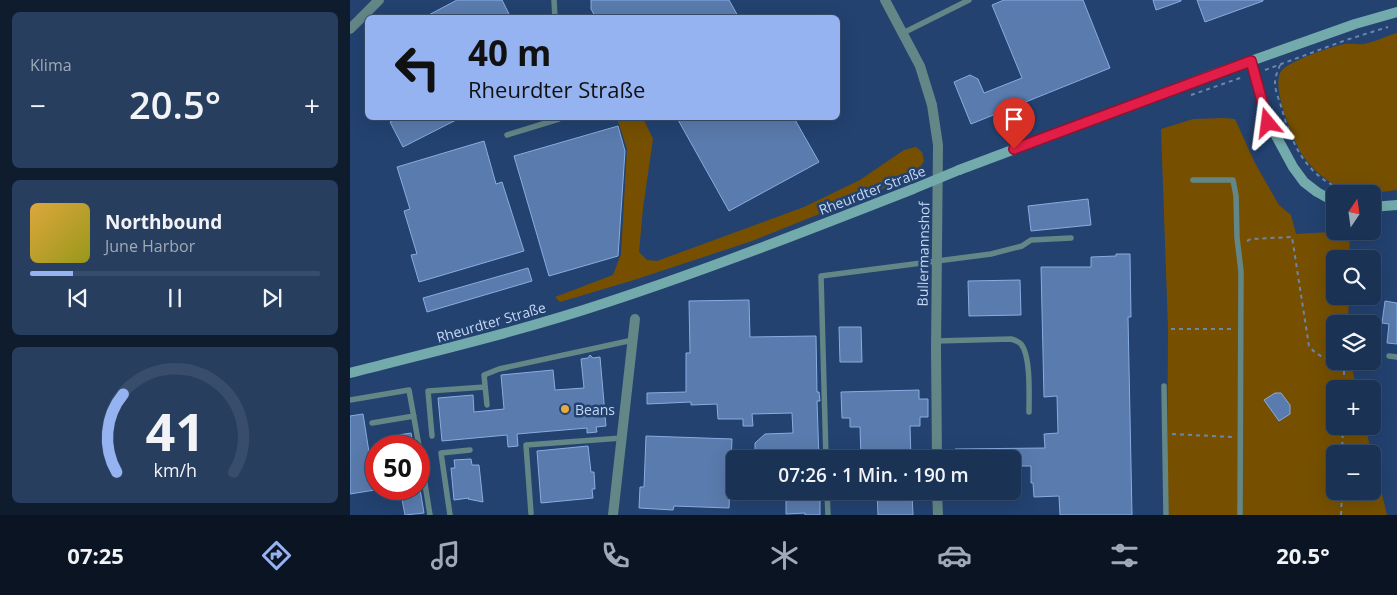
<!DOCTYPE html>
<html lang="de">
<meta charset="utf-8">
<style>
body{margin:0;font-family:"Open Sans",sans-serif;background:#273e5e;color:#f1f3f6;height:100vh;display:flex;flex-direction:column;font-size:19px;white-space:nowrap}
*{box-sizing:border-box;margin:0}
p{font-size:16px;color:#9faab8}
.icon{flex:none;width:28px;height:28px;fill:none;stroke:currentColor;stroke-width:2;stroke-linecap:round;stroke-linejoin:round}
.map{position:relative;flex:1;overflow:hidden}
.side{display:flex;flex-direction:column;gap:12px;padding:12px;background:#0e1c2e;width:350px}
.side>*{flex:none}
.hud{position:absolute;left:15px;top:15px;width:475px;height:105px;border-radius:8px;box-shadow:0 5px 20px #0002,0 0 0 1px #384d6b;background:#95b2f1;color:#111;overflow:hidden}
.needle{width:32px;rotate:13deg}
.buttons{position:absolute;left:976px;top:185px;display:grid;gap:10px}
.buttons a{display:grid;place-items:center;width:55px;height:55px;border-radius:8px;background:#1a3254;box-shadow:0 5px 20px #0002,0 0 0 1px #384d6b;font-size:25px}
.speed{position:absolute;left:15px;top:435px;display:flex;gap:10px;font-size:25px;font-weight:700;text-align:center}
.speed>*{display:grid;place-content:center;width:65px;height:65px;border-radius:50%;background:#1a3254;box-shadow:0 5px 20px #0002,0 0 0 1px #384d6b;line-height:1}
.speed .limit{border:8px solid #d22;background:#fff;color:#111}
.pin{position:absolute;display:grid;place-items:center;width:42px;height:42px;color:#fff;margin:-51px -21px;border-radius:50% 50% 50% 0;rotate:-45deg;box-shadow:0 0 5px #0007}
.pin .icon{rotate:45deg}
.me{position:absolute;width:55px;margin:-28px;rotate:344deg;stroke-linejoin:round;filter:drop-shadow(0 0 4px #0008)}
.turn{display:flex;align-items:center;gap:18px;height:105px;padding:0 20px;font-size:22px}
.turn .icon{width:65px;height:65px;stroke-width:2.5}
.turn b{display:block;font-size:35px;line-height:42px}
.big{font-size:38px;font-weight:600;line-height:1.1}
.side .widget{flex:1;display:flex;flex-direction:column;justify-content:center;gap:8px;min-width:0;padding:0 18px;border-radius:8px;background:#273e5e}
.side .dial{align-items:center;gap:0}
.dial svg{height:130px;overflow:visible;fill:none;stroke:#384d6b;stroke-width:7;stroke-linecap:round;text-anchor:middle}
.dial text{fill:#f1f3f6;stroke:none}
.song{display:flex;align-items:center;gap:15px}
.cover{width:60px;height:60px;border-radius:8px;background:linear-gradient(135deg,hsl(40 70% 55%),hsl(60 70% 35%))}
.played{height:5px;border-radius:2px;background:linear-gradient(90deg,#95b2f1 15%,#384d6b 15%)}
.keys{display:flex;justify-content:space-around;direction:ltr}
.heat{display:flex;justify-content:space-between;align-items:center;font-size:28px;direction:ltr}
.trip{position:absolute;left:376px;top:450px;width:295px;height:50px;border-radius:8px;background:#1a3254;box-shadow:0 5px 20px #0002,0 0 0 1px #384d6b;font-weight:600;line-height:50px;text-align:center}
.dock{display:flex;height:80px;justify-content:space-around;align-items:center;background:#0a1422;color:#9faab8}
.dock .icon{width:35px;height:35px}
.dock .active{color:#95b2f1}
.dock b{font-size:22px;color:#f1f3f6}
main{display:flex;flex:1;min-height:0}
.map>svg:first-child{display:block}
.green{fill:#765000}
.building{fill:#597bad;stroke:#88ade1}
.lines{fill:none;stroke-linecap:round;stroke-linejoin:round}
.path{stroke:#6c86ab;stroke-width:2;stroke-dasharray:4 4;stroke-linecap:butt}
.lane{stroke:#638686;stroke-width:5.5}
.street{stroke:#638686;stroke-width:10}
.secondary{stroke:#73abac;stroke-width:10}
.secondary-bridge{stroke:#73abac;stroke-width:10}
.route-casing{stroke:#92132f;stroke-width:12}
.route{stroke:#e11d48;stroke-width:9}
.poi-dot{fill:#eaaa39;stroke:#234270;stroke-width:2}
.labels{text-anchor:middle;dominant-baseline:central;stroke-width:5;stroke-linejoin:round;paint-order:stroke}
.street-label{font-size:14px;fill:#c5d8f3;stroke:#234270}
.poi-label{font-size:14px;fill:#c5d8f3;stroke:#234270;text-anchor:start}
</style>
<main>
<section class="side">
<div class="widget"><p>Klima</p>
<div class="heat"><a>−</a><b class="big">20.5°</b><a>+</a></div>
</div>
<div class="widget">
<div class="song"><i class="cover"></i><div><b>Northbound</b><p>June Harbor</p></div></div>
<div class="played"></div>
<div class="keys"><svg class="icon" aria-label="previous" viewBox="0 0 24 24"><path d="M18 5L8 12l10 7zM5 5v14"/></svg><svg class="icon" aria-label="pause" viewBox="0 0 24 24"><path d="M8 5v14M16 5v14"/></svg><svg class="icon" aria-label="next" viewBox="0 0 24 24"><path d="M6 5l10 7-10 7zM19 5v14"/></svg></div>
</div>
<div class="widget dial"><svg viewBox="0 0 100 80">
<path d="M14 69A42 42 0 1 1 86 69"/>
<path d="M14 69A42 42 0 0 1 18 21" stroke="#95b2f1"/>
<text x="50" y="56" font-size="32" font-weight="700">41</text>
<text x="50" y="72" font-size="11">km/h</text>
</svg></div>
</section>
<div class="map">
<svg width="1047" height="515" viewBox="0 0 1047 515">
<rect width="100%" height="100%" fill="#234270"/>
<path class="green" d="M1047 33V190C1026 193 1007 195 987 186 973 179 962 168 953 156 944 142 919 84 932 70 940 61 982 46 995 44 1001 43 1008 45 1014 44 1025 42 1036 36 1047 33Z
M267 118H293L303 139 293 208 289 252 297 260 307 261 454 207 510 180 554 150 566 147 572 152 574 161 568 171 559 178 402 241 284 280 210 302 205 297 263 275 271 254 277 149Z
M874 118 885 119 905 163 918 186 929 205 941 215 946 234 1000 231 999 259H985V296H999L998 324H985V361H1001L1006 389H985V426H1015L1022 454H985V491H1022L1023 457 1037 515H817L818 328 811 129 843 119Z"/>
<path class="building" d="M107 0H152L161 18H73Z
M241 0H379L389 18H246L241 9Z
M654 0H733L760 68 621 124 604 82 620 75 628 79 634 93 672 78 642 5Z
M803 0H831V1L806 10Z
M847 0H913V1L855 22Z
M48 118H110L53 147 40 122Z
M327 118H444L469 162 379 211Z
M268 126 275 151 268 256 199 276 164 156Z
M134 141 146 184 152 182 174 251 69 282 61 255 67 254 54 211 60 209 47 167Z
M738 199 741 225 681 231 678 206Z
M766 254H780L781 317H778L782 515H710L709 496 684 497 683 483H681V466H662V459H606L605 449 695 448 694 434 708 433 707 396 694 397 691 267H741V257L766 256Z
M178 268 182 281 77 312 73 298Z
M670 280 671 315 619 316 618 281Z
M399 300 400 337 466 336 467 392H469L470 401H467L469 459H405V443L415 434 443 433 442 413 402 414 403 426H393V419H368L367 404 341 405V402L297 404V393L336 392V353H340L339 301Z
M1035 301 1047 303V344L1037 343 1039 324 1032 323Z
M489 327H511L512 362H490Z
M240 355 243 358 250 357 256 426 246 427 247 432 237 433V428L167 434 168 446 158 447 157 435 92 441 88 398 123 395 124 412 154 409 151 375 203 370 205 390 234 388 231 359 238 358Z
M569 390V399H578V417H570V426H560L561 459H511L510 427H500V418H492L491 392Z
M925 393H931L940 405V414L929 421 914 400Z
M13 414 19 452 26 451V483L24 484 25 490 0 494V416Z
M61 433 63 446H43L42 436Z
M296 436 382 439 379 508 324 506 323 510 289 508 290 487H294Z
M238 446 241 472H244L245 489H242L243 498 191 503 187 451Z
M121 459 122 465H129L133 502 118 499 119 498 104 500 101 468H105L104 460Z
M50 489H70L74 513 55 515Z
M527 491H561V493H562L563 515H528Z
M470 494V515H455V513L436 514V495Z"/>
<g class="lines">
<path class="path" d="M930 65C928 70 925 77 925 83 925 92 931 104 933 113 945 154 964 186 1010 194
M915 70 996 40 1038 27
M841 95 893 77
M897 241 901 239 942 237 959 346C968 358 983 360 994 369V389
M821 329H883
M822 434 882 437
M992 454 993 426
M991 515 992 491"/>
<path class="lane" d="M204 0 205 18
M553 33 619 0
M157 135 209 119V118
M843 180H883L886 196 887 238 891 271 890 515
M586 341 661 339C665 340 668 341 671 344 681 356 679 396 679 412
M1039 356 1047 357
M814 386 816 515
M0 400 59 390 69 446
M137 405 134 375 149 369 283 340
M22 423 64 416
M82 436 78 391 135 387
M69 447 80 515
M476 459 471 276 641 254 672 246 681 240 721 238
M477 491 478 515
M181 513 176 445 272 438
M100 515 91 453 120 450"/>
<path class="street" d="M535 0 570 66 582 105 588 145 586 350 587 459
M0 29 29 0
M587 491 588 515
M263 515 285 319"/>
<path class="secondary" d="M901 61 919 123 943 167 954 182 967 192 985 202
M609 170 864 74 1005 24 1047 12
M1022 207 1047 205
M0 373C85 351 171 331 255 303 359 269 461 229 563 189"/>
<path class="secondary-bridge" d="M563 189 609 170"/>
</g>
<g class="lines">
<defs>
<path id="route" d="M664 149 901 61 918 123"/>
</defs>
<use href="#route" class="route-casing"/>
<use href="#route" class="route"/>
</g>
<circle class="poi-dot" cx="215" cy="409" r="5"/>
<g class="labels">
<g class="street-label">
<text transform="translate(522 190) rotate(-21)">Rheurdter Straße</text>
<text transform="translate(573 254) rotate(-89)">Bullermannshof</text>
<text transform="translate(141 322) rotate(-16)">Rheurdter Straße</text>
</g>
<g class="poi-label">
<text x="225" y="409">Beans</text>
</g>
</g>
</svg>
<div class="buttons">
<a><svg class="needle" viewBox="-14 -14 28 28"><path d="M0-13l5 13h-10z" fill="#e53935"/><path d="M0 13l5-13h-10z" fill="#9faab8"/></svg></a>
<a><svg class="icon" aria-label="search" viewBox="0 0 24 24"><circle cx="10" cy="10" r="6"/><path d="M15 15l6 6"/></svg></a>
<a><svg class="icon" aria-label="layers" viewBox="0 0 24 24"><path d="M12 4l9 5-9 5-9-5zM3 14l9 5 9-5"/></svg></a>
<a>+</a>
<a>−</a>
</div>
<div class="speed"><div class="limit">50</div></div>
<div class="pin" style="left:664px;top:149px;background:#d93025"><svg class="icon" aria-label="arrive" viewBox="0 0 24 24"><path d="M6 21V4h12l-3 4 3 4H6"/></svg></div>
<svg class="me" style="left:918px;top:123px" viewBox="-20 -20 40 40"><path d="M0-17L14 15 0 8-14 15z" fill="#e11d48" stroke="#fff" stroke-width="4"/></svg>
<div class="trip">07:26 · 1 Min. · 190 m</div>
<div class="hud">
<div class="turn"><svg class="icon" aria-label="left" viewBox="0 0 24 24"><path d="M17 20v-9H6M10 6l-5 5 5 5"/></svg><div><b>40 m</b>Rheurdter Straße</div></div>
</div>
</div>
</main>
<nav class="dock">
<b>07:25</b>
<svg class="icon active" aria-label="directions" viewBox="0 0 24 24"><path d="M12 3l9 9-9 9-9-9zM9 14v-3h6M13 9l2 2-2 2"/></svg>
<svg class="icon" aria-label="music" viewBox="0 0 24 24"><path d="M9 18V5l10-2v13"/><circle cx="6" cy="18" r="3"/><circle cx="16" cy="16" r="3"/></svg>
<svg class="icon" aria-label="phone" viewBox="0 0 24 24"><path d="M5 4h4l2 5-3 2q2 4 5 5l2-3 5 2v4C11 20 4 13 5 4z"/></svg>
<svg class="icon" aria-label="climate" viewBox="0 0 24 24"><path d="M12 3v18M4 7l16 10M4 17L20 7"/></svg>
<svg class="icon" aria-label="car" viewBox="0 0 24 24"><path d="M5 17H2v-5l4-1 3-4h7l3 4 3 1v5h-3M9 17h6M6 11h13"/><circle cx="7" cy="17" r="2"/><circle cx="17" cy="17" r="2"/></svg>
<svg class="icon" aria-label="filters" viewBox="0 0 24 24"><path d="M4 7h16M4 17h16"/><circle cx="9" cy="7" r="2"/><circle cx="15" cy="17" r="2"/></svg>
<b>20.5°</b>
</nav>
